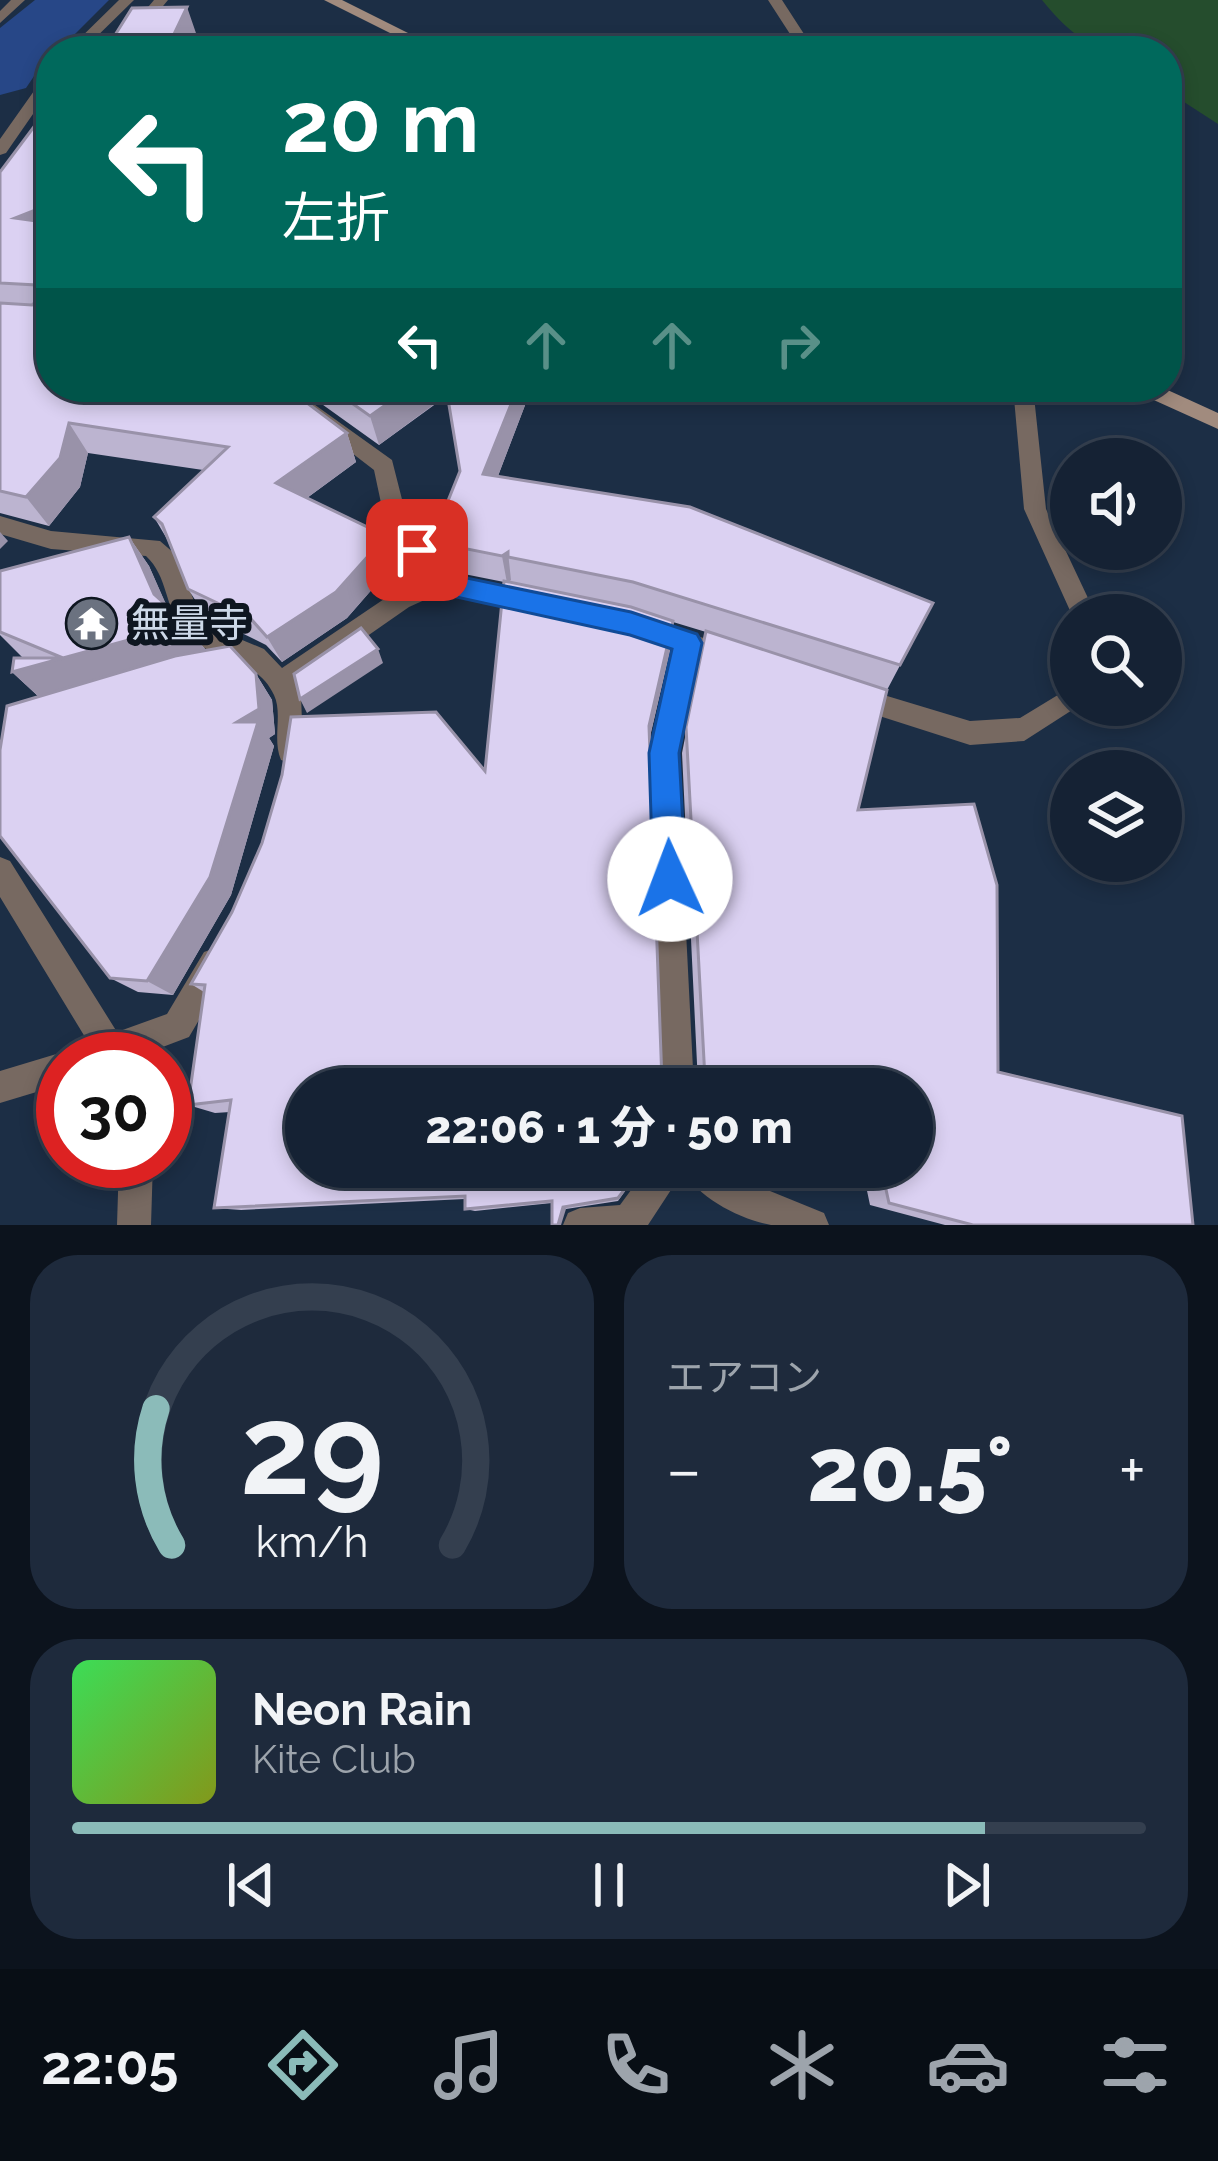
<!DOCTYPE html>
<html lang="ja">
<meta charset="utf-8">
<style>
body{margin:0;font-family:Raleway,"Noto Sans JP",sans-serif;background:#1e2a3c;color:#f1f3f6;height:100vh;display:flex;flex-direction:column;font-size:45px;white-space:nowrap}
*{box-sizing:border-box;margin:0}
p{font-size:39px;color:#9da4ac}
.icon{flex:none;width:66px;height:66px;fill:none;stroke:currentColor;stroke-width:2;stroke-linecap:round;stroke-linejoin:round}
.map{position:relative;height:1225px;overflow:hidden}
.details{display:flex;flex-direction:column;gap:30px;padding:30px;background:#0c131d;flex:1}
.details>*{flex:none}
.banner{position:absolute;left:36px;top:36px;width:1146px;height:366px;border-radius:48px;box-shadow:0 6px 18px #0003,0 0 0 3px #343f4f;background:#00695c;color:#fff;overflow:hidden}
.controls{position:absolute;left:1050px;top:438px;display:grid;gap:24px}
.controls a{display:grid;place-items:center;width:132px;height:132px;border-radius:50%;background:#152234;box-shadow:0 6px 18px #0003,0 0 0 3px #343f4f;font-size:60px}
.speed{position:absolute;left:36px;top:1032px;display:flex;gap:24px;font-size:60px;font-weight:700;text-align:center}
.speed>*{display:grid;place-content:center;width:156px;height:156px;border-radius:50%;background:#152234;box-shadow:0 6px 18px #0003,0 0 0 3px #343f4f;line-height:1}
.speed .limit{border:18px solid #d22;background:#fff;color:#111}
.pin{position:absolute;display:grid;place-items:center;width:102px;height:102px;color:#fff;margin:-51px;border-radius:24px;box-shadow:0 6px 18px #0006}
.me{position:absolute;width:132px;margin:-66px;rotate:358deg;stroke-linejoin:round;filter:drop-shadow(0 0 9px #0008)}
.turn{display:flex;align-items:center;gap:42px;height:252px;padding:0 48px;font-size:54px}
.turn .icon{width:156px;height:156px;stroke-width:2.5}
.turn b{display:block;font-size:84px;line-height:102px}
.lanes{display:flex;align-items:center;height:114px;padding:0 48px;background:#0003;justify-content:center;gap:60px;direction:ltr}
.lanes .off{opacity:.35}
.big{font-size:90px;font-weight:800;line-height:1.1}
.details .card{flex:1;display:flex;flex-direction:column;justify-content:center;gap:18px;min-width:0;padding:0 42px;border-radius:48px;background:#1e2a3c}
.details .dial{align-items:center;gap:0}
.dial svg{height:312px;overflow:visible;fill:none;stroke:#343f4f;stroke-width:7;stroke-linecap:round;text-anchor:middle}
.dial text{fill:#f1f3f6;stroke:none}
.song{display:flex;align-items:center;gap:36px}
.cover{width:144px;height:144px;border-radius:18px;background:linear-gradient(135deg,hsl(130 70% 55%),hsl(70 70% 35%))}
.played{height:12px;border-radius:6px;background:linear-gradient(90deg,#8bbbb9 85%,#343f4f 85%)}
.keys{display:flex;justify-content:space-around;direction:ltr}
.heat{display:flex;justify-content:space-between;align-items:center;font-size:66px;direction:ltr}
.details .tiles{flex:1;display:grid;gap:30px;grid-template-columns:1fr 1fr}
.card:last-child{grid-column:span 2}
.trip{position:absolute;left:285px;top:1068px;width:648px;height:120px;border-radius:60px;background:#152234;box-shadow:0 6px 18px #0003,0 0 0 3px #343f4f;font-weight:800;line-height:120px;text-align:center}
.tab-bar{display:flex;height:192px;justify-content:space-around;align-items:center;background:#080e15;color:#9da4ac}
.tab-bar .icon{width:84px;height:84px}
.tab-bar .current{color:#8bbbb9}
.tab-bar b{font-size:54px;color:#f1f3f6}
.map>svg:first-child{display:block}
.green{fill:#254d2d}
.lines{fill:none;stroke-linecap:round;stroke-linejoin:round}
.river{fill:#274787;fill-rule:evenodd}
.street{fill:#776961;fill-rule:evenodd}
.secondary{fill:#a18b7e;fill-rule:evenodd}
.wall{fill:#bcb4d0;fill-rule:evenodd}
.shaded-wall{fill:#9992a9}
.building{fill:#dbd1f2;stroke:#9992a9;stroke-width:3}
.route{fill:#1a73e8;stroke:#114b97;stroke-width:3}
.labels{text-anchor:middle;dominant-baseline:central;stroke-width:12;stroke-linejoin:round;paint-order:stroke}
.poi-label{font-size:39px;fill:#cdd9e8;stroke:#0e1620;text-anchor:start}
</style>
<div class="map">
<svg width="1218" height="1225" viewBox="0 0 1218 1225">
<rect width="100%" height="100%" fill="#1c2e45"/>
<path class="green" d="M1042 0H1218V124L1167 91V51C1104 51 1084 52 1042 0Z"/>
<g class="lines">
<path class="river" d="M35 0H109L58 51H51L26 88 0 95V28Z"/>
<path class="street" d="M11 0H25L0 23V11Z
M119 0H134L82 51H67Z
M154 0H168L126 51H111Z
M768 0H782L815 51H801Z
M51 73V88L6 153 0 155V139L46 74Z
M266 387H290L392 460 406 515 446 575 534 593 542 596 546 603 542 610 534 613 440 593 409 607 297 685 301 694 303 751 299 760 290 763 281 760C272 739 283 714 274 695 255 654 204 660 183 631 165 608 168 576 146 556L51 549 0 534V516L51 531 160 541 175 554 201 618 211 627 264 649 282 668 393 593 424 579 384 517 374 470Z
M1013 387H1033L1046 509 1096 615H1072L1024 509Z
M644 618 739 650 742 657 739 664 730 668 697 656 677 753 694 1089H662L651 753 674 649 635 635 632 628 635 621Z
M854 686 970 721 1020 718 1071 687V705H1080L1024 741 970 745 845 705 841 697 845 689Z
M0 857 10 861 117 1032 167 1014 204 952 215 948 226 952 230 963 226 974 189 1037 131 1059H63V1084L0 1103V1071L63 1052 71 1055 74 1048 88 1042 0 897Z
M119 1161H153L151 1225H117Z
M648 1167H726L738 1178 824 1213 829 1225C811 1225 790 1225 771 1225 742 1220 697 1198 684 1170L648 1225H563L568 1213 580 1208 620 1205Z"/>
<path class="secondary" d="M324 0H342L444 51H426Z
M1133 387H1161L1218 413V429L1136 392Z"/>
</g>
<path class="wall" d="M51 104V387L347 433 356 462 307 498 386 536 395 563 347 618 282 662 266 645 205 615 188 589 167 539 154 517 203 470 88 453 80 487 49 526 0 513V172Z
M298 387H532L498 476 933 603 887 690 858 810 998 1072 1193 1225H945L870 1205 862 1167H912V1089H306L635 1177 618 1201 566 1209 552 1203 475 1211 465 1209V1199L241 1210 214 1208 230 1112 215 1113 188 1105 204 992 191 984 485 771 504 582 449 571 442 560 435 533 460 471 448 395 379 445ZM673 622 706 632 682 753 698 1084 662 1082 649 741 670 651Z
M129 537 149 566 166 605 206 650 256 674 272 700 275 734 269 738 274 746 231 895 173 995 138 992 110 978 39 697 12 672 23 658 0 635V571Z"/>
<path class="shaded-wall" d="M187 7 197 36 190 51H166Z
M51 204V241L15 218Z
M411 387H447L448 394 379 445 370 416Z
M518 387H532L488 502 483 474Z
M69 423 88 453 80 487 49 526 26 497Z
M347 433 356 462 289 511 276 483Z
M0 532 8 541 0 549Z
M386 536 395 563 347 618 282 662 267 637Z
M129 537 149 566 174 622 154 594Z
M508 552 511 580 507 583 502 556Z
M673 621 670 651 646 753 649 726Z
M187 624 206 651 39 697 12 672Z
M378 649 383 663 307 713 300 699Z
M256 674 272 700 275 734 269 738 274 746 231 895 173 995 147 981Z
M563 1207 566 1209 561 1225H558Z"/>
<path class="building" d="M187 7 166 51H105L132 8Z
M51 104V204L15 218 51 223V387H286L347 433 276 483 386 536 336 592 267 637 251 619 188 589 162 524 154 517 228 447 69 423 60 458 26 497 0 491V303L32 305 37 301 36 285 0 283V172Z
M329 387H411L370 416Z
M446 387H518L483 474 690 507 933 603 900 665 633 582 508 557V552L502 556 442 544 435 533 460 471Z
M129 537 154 594 187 624 12 672 14 658H63L0 632V571Z
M504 581 631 607 673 621 649 726 662 1082 700 1084 705 1079 686 727 706 631 887 690 858 810 974 804 997 885 998 1072 1182 1116 1193 1225H973L889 1203 881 1167H912V1089H306V1167H636L637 1173 618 1198 563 1207 558 1225H552V1201L465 1209V1196L214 1208 231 1100 188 1105 205 985 191 984 232 912 262 843 282 775 291 717 436 712 485 771Z
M361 628 378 649 300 699 294 674Z
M230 646 256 674 259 709 237 722H258L210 877 147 981 110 978 0 836V750L7 706 175 656Z"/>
<path class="route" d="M417 540 426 543 447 574 631 612 697 634 702 643 679 753 686 879 681 890 670 895 658 890 653 879 649 753 672 649 630 635 429 591 404 550Z"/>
<defs>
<symbol id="temple-disc" viewBox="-11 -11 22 22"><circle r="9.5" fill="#6b7280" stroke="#0e1620"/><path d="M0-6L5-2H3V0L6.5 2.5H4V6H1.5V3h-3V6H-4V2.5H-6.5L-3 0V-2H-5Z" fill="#fff"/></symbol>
</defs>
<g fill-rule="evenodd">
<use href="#temple-disc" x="62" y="594" width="59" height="59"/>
</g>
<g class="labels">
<g class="poi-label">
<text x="131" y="623">無量寺</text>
</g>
</g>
</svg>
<div class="controls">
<a><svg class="icon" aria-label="sound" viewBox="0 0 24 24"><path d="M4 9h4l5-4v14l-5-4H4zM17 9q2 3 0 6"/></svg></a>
<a><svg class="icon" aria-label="search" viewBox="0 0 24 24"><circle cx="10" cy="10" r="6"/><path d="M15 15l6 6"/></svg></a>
<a><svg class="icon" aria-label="layers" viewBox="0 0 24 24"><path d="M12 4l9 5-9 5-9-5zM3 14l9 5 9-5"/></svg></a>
</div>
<div class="speed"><div class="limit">30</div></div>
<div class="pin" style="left:417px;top:550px;background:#d93025"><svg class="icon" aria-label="arrive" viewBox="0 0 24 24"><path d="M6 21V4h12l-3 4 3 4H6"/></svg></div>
<svg class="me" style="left:670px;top:879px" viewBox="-20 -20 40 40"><circle r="19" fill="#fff"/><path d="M0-13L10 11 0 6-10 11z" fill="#1a73e8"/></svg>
<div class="trip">22:06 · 1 分 · 50 m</div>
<div class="banner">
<div class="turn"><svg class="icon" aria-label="left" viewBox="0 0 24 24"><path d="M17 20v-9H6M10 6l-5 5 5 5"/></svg><div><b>20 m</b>左折</div></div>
<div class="lanes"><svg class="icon" aria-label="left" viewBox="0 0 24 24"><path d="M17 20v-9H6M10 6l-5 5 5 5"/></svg><svg class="icon off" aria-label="ahead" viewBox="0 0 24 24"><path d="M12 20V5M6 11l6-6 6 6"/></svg><svg class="icon off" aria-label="ahead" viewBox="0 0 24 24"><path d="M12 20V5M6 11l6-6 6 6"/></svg><svg class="icon off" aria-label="right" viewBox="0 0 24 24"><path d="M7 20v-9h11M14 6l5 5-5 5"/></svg></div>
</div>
</div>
<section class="details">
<div class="tiles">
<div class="card dial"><svg viewBox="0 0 100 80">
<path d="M14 69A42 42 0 1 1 86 69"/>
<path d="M14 69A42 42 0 0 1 10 34" stroke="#8bbbb9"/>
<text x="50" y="56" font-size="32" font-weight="700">29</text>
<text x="50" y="72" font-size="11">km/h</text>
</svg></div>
<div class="card"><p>エアコン</p>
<div class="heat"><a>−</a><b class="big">20.5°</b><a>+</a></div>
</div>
<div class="card">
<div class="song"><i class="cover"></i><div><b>Neon Rain</b><p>Kite Club</p></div></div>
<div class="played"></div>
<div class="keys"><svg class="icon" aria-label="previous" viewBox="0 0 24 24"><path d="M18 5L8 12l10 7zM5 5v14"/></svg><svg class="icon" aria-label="pause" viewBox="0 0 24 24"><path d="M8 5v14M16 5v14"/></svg><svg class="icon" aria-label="next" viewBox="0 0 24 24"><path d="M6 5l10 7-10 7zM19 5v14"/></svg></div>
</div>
</div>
</section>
<nav class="tab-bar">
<b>22:05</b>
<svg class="icon current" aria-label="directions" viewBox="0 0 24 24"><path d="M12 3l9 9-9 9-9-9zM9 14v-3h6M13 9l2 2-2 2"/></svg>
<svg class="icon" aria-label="music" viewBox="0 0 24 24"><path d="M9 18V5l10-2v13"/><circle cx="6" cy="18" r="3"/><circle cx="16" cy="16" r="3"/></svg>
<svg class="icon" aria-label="phone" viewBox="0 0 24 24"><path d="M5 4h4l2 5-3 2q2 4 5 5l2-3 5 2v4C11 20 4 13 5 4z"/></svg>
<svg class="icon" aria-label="climate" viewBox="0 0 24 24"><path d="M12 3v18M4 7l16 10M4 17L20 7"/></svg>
<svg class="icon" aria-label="car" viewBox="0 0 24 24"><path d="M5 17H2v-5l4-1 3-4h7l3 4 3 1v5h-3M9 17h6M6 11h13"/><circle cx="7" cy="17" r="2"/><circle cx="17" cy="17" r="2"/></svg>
<svg class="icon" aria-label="filters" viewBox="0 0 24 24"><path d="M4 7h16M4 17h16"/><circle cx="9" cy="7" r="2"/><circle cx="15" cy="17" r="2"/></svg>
</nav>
